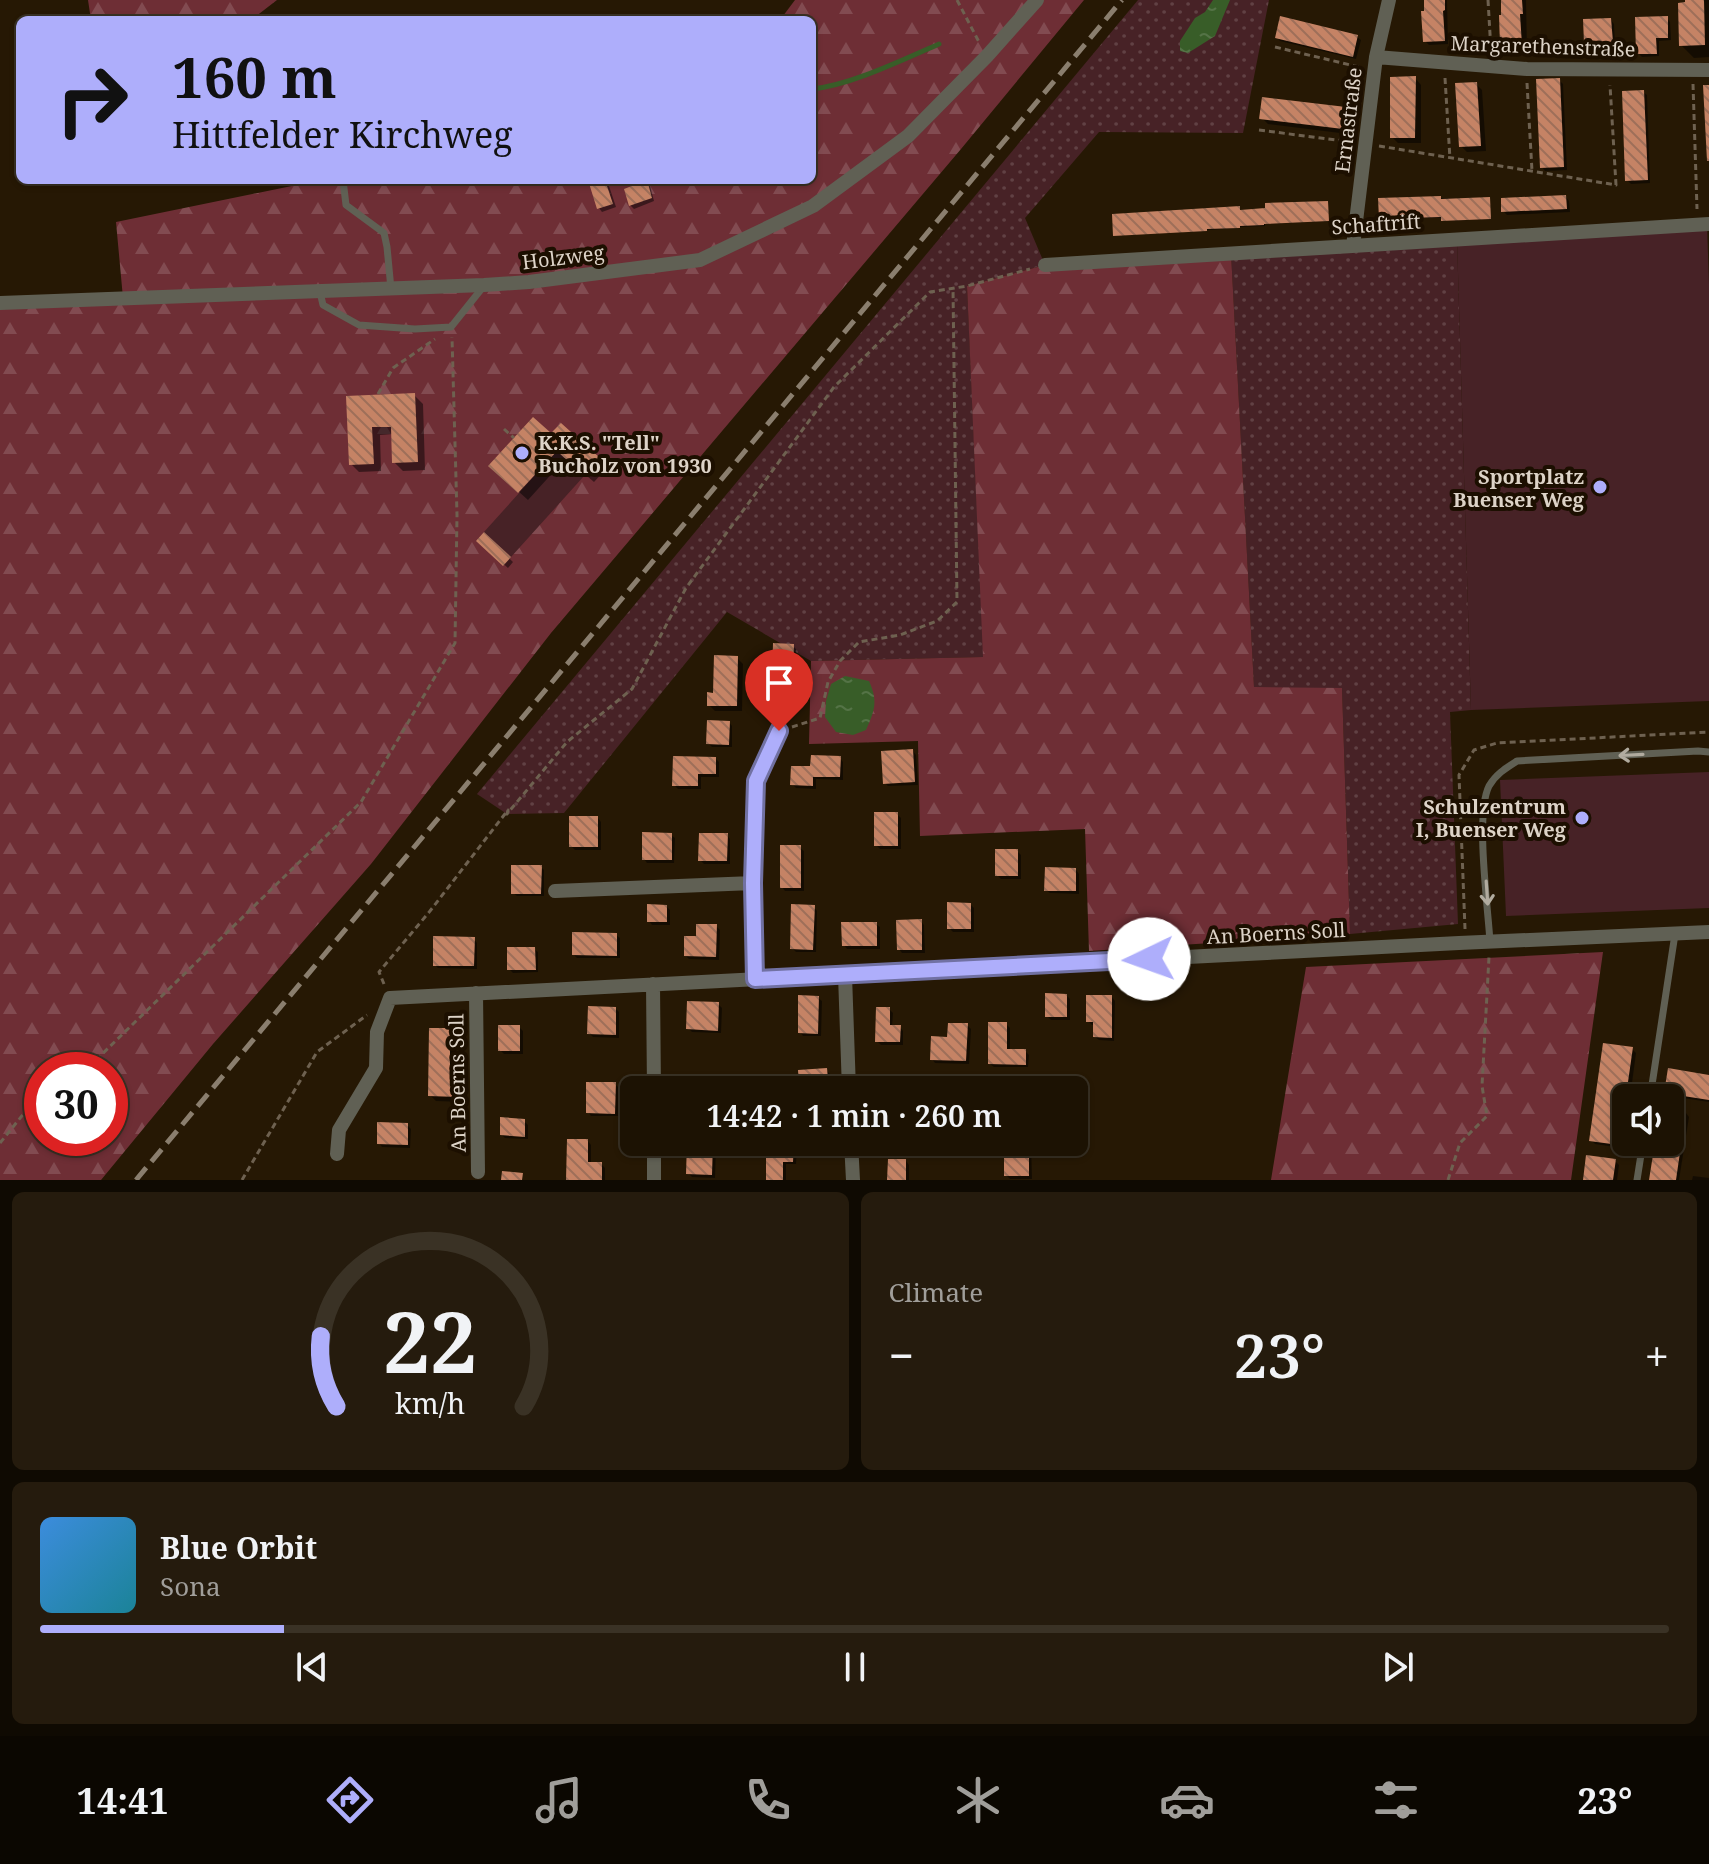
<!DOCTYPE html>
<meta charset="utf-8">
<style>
body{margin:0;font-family:"Noto Serif",serif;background:#251b0d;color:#f1f3f6;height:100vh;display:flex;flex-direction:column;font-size:30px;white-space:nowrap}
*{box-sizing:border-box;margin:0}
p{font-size:26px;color:#a09e9a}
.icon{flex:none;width:44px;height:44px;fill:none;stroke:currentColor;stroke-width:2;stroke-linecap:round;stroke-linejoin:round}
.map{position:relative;height:1180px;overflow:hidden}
.details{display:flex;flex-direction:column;gap:12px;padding:12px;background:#0f0a02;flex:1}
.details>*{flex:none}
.hud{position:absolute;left:16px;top:16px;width:800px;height:168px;border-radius:12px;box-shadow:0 2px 6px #0004,0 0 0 2px #3a3225;background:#aeaefb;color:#111;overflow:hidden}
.controls{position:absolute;left:1612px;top:1084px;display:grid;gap:16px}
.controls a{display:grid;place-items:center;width:72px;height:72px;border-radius:12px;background:#1c1203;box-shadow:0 2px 6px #0004,0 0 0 2px #3a3225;font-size:40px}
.speed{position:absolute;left:24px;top:1052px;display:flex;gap:16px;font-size:40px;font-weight:700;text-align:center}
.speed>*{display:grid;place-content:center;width:104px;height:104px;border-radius:50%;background:#1c1203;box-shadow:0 2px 6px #0004,0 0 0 2px #3a3225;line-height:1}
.speed .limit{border:12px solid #d22;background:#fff;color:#111}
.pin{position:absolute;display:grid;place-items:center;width:68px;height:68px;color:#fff;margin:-82px -34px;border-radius:50% 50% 50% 0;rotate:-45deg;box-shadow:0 0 8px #0007}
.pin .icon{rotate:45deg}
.me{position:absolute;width:88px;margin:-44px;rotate:267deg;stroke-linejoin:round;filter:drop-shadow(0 0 6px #0008)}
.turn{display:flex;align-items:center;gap:28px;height:168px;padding:0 24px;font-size:36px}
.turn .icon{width:104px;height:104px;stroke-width:2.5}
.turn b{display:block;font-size:56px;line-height:68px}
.big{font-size:60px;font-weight:600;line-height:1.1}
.details .widget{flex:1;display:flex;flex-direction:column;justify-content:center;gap:12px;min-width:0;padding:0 28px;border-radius:12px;background:#251b0d}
.details .dial{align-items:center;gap:0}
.dial svg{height:208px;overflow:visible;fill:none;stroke:#3a3225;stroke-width:7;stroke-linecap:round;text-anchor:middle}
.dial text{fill:#f1f3f6;stroke:none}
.song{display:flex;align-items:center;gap:24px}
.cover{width:96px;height:96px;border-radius:12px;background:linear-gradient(135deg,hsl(210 70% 55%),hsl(190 70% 35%))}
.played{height:8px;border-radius:4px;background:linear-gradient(90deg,#aeaefb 15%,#3a3225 15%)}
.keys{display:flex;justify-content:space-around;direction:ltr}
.heat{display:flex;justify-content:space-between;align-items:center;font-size:44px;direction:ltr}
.details .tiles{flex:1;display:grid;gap:12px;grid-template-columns:1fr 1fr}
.widget:last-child{grid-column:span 2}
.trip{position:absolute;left:620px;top:1076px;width:468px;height:80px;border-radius:12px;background:#1c1203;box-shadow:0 2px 6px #0004,0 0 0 2px #3a3225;font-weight:600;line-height:80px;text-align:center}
.menu{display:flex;height:128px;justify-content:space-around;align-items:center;background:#0b0701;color:#a09e9a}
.menu .icon{width:56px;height:56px}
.menu .selected{color:#aeaefb}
.menu b{font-size:36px;color:#f1f3f6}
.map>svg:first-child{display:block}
.green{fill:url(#green-dots)}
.forest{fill:url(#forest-firs);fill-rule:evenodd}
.pitch{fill:#472226}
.water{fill:url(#water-ripples)}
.shadow{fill:#0007}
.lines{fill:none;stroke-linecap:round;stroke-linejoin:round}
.stream{stroke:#385d28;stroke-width:5}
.building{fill:url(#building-back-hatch)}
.path{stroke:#6e6150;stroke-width:3;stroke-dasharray:6 4;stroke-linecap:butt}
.lane{stroke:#606054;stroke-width:7}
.street{stroke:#606054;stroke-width:14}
.rail{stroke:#8a7e6e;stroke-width:5;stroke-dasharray:16 8;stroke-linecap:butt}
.oneway{stroke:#b1ab9f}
.route-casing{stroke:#7171a3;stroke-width:20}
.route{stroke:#aeaefb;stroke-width:14}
.poi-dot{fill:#aeaefb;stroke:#1c0f00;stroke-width:3}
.labels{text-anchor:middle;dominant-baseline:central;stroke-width:8;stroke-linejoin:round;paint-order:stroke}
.street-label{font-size:20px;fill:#ddd3c7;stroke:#1c0f00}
.poi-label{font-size:20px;font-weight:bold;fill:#ddd3c7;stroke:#1c0f00;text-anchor:end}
</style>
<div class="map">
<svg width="1709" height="1180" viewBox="0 0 1709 1180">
<defs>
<pattern id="green-dots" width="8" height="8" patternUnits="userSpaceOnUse" patternTransform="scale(2)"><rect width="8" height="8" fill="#472226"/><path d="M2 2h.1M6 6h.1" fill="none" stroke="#614144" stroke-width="1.8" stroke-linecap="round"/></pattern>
<pattern id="forest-firs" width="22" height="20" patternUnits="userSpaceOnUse" patternTransform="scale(2)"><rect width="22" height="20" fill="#6e2e35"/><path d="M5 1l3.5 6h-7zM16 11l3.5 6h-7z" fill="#824b51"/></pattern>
<pattern id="water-ripples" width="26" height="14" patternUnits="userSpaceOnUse" patternTransform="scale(2)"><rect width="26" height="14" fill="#385d28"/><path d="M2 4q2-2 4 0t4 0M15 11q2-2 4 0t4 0" fill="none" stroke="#547346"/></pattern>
<pattern id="building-back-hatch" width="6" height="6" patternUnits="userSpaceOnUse" patternTransform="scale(2)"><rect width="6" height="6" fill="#c58365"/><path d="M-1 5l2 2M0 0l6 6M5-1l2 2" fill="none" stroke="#9e6f59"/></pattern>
</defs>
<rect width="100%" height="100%" fill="#261804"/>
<path class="green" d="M1138 0H1269L1243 133 1099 132 1025 218 1045 265 967 286 984 657 811 661 727 612 564 813 507 814 477 794Z
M1457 239 1471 710 1450 712 1458 924 1350 934 1342 688H1254L1231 253Z"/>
<path class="forest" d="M88 0H277L251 20H91Z
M795 0H1084L961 149 551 633 371 864 213 1044 101 1180H0V303L123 298 116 222 321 180H812V20H780ZM42 1070H110V1138H42Z
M1231 253 1254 687 1342 688 1350 934 1089 951 1085 829 920 836 918 741 809 744 811 661 983 657 967 286 1045 265Z
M1603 952 1571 1180H1271L1306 967Z"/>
<path class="pitch" d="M1707 224 1709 284V701L1471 710 1457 239Z
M557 451 584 476 511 557 484 532Z
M1709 772V908L1506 916 1500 780Z"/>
<path class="water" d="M1213 0H1230L1215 36 1188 53 1180 51V41L1195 18 1205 12Z
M845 676 869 681C878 701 875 710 866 730L853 735 836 732 825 717 826 701 831 684Z"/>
<path class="shadow" d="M1426 0H1447L1448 44 1429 45 1425 41Z
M1503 0H1526L1527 50 1508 51 1502 45Z
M1687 0H1709V57L1694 58 1681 45Z
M1667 18 1670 22 1671 40 1659 41V56L1642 57 1638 53Z
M1611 20 1614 24 1615 45 1590 46 1586 43Z
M1277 37H1357L1361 40 1356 59 1280 41Z
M1415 78 1421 85V143H1398L1392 137Z
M1559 80 1563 84 1567 170 1545 171 1542 167Z
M1476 84 1482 90 1486 151 1467 152 1461 146Z
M1643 92 1647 95 1650 183 1631 184 1627 180Z
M1345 108 1351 114 1348 134 1268 124 1262 118Z
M592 180H607L616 207 602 212 599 208Z
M646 183 650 186 654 201 634 209 630 205Z
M1566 197 1569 201 1570 212 1507 215 1503 211Z
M1440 198 1489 199 1491 219 1445 221 1443 218H1381Z
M1327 203 1329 221 1265 224V226L1240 227V228L1207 230V231L1115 235Z
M414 395 423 404 425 470 403 471 394 462 393 434 380 435 381 471 359 472 351 464 349 397Z
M561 425 607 468 594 482 566 458 528 500 499 474 551 436Z
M484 535 513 562 508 568 478 541Z
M793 646 796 649V681L778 680 774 677Z
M737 658 743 664 742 711H715L709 705Z
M729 722 732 726V747H712L708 743Z
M913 751 916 755 918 785 888 786 885 783Z
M840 758 843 762V780L816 779V789L796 788 792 784 812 768Z
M716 759 719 762V777H701V789H678L674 785Z
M897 814 901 818V849H880L876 845Z
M598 818 601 822V850H575L571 846Z
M671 835 675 838 674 863H647L644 859Z
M727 835 730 839V864H704L700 860Z
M800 848 804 851V891H785L782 887Z
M1017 851 1021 855V879H1001L997 875Z
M541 867 544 870V896H517L513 893Z
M1076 870 1079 874V894L1050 893 1046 890Z
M970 904 974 908V932H953L949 928Z
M667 907 670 910V925H652L649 921Z
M814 907 817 911 816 952H796L792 948Z
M921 921 924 925 925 953H902L899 949Z
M876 924 880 927V949H847L844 945Z
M716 926 720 930 719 960 689 959 686 956 698 938Z
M616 935 620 938V958H577L574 955Z
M474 939 477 943V969L438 968 435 965Z
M534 949 538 952V972L513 973 509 969Z
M1067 996 1070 999V1020H1051L1047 1016Z
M1112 997 1115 1001 1114 1041 1099 1040 1095 1037V1025H1092L1088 1021Z
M818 998 822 1001 821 1036H803L800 1032Z
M718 1004 722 1008 721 1033 692 1032 688 1028Z
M616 1009 619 1012V1038L593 1037 589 1033Z
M889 1009 893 1013 892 1027H900L903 1031V1045H881L877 1041Z
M1006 1024 1010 1028V1051H1025L1029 1055 1028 1067H994L990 1064Z
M967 1025 971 1029 969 1064 935 1063 932 1059 949 1039Z
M519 1027 523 1031V1054H504L500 1050Z
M450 1030 456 1036 455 1067H458L464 1073V1102L436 1101 430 1095Z
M1632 1049 1636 1053 1630 1098H1626V1123L1622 1148 1595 1144 1591 1140Z
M826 1070 839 1083 840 1090H801Z
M1709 1077V1102L1670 1096 1666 1093Z
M615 1084 619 1088 618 1116H591L588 1112Z
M1670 1111 1686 1113 1689 1117 1679 1180H1651L1657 1142H1670Z
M524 1121 528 1125V1139L505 1138 502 1135Z
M407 1125 411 1129 410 1148 382 1147 379 1143Z
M588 1141 591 1145V1164H601L605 1168V1180H569Z
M689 1142H713L716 1145 715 1178 692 1177 688 1173Z
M768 1142H793L797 1146 796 1164H786V1180H768Z
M1006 1142H1030L1031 1144 1032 1179H1010L1006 1175Z
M906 1161 909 1165V1180H890Z
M1615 1161 1619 1165 1617 1180H1585Z
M1693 1176 1709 1178V1180H1692Z"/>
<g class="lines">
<path class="stream" d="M812 89C851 85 902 60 939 44"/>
</g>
<path class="building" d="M1424 0H1445V10L1443 11 1445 41 1423 42 1421 11H1424Z
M1501 0H1522L1523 14H1520L1522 45 1500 46 1499 15H1501Z
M1685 0H1704L1705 45 1679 46 1678 3 1685 2Z
M1280 16 1358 35 1353 57 1275 38Z
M1668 16V38H1656L1657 54H1636L1635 17Z
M1611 18 1613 42 1584 43 1583 19Z
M1416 76 1415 138H1390V77Z
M1560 78 1564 167 1540 168 1536 79Z
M1477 82 1481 146 1459 147 1455 83Z
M1703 85H1709V161H1707Z
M1644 90 1648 180 1625 181 1622 91Z
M1262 97 1346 107 1343 129 1259 119Z
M588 180H605L613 204 597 209Z
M647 180 652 198 629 206 624 189Z
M1566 195 1567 209 1501 212V198Z
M1441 196V199L1490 197 1491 219 1441 221V217L1379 219 1378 198Z
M1328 201 1329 221 1264 224V225L1240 226V228L1207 229V231L1113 236 1112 214 1240 206V210L1265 208V203Z
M415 393 418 462 392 463 391 427H372L374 464 349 465 346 396Z
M533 417 551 433 561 423 600 458 584 476 557 451 518 493 488 466Z
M484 532 511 557 503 566 476 541Z
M773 643 794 644 793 678H772Z
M714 655 738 656 737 706H707V692L713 693Z
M707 720 730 721 729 745 706 744Z
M913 749 915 782 883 784 881 751Z
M811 755 841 756 840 777H813V786L790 785 791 766H810Z
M673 756 716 757V774H698V786H672Z
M874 812H898V846H874Z
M569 816H598V847H569Z
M642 832 672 833V860H642Z
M699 833H728L727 861H698Z
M780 845H801V888H780Z
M995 849H1018V876H995Z
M511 865H542L541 894H511Z
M1045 867 1076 868V891H1044Z
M947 902 971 903V929H947Z
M647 904 667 905V922H647Z
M791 904 815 905 813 950 790 949Z
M922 919V950H897L896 920Z
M841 922H877V946H842Z
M696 924H717L716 957 684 956V936H696Z
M572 932 617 933V956L572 955Z
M433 936 475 937 474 966H433Z
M507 947H535L536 970H507Z
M1045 993 1067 994V1017H1045Z
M798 995 819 996 818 1034 798 1033Z
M1086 995H1112V1038L1093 1037V1022H1086Z
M687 1001 719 1002 718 1031 686 1029Z
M588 1006 616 1007V1035L587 1034Z
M876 1007H890V1025H901L900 1042H875Z
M988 1022H1007V1049H1026V1065L988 1064Z
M948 1023H968L966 1061 930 1060 931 1036 947 1037Z
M498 1025H520V1051H498Z
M429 1028H450V1065H459L458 1097 428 1096Z
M1603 1043 1633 1047 1619 1145 1589 1141Z
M827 1068 829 1090H799L798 1070Z
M1668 1068 1709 1075V1100L1664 1093Z
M676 1079H708V1090H676Z
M586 1082H616L615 1114 586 1113Z
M1670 1109 1686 1111 1676 1180H1649L1655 1142H1670Z
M500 1117 525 1119V1137L500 1135Z
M377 1122 408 1123V1145L377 1144Z
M567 1139H588V1162H602V1180H566Z
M687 1142H713L712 1175 686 1174Z
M766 1142H794L793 1162H783V1180H766Z
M1004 1142H1029V1176H1004Z
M1586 1155 1616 1159 1613 1180H1583Z
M888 1159H906V1180H887Z
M502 1171 523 1173 522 1180H501Z"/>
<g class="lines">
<path class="path" d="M957 0 979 42
M1488 0 1491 51
M1275 47 1359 67
M1445 78 1450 159
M1527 83 1532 171
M1693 84 1697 209
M1259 130 1351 142
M1379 146 1616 185 1610 85
M378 394 393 368 435 339
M504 429 514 438
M792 727 820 718 828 682 840 661 859 642 900 635 937 621 957 602 953 288
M1465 929 1459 775 1474 750 1497 743 1709 732
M384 984 379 972 430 911 508 810 507 814 567 742 632 689 686 588 834 387 930 292 967 286 1030 269
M79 1070 95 1061 361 802 455 643 457 515 452 337
M0 1143 42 1091
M242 1180 317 1052 367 1015
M1448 1180 1460 1143 1487 1116 1482 1086 1489 957"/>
<path class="lane" d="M343 180 346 205 384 233 387 247 391 289
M320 292 323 305 359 325 415 329 451 327 483 287
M1490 942C1488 907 1475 814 1489 786 1496 774 1506 768 1517 761L1698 751 1709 752
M1650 1098 1675 934
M851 1145 920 1143
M1637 1180 1643 1142"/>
<path class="street" d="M1376 57 1527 69 1709 70
M1353 246 1376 57 1389 0
M1045 265 1709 224
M0 303 484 285 529 282 700 260 813 206 908 136 987 56 1037 0
M555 891 753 883
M845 975 849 1090
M755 979 753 883 756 781 779 731
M653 984 654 1090
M476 993 478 1172
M654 1142V1180
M851 1142 853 1180
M337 1154 339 1130 376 1068 377 1032 390 998 1459 943 1709 932"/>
<path class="rail" d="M136 1180 1122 0"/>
</g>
<defs><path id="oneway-shaft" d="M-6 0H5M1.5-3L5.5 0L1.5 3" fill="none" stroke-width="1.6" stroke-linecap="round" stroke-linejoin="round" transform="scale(2)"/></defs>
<g class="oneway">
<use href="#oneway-shaft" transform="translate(1631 755) rotate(177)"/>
<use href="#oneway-shaft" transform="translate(1487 893) rotate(86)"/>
</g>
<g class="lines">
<defs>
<path id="route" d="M779 731 756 781 753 883 755 979 1149 959"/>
</defs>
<use href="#route" class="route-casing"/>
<use href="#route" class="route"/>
</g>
<g class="poi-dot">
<circle cx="522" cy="453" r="8"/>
<circle cx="1600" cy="487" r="8"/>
<circle cx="1582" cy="818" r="8"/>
</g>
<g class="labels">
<g class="street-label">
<text transform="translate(1543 46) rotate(2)">Margarethenstraße</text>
<text transform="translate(1348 120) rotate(-83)">Ernastraße</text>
<text transform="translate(1376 224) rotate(-4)">Schaftrift</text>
<text transform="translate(563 257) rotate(-7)">Holzweg</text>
<text transform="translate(1276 933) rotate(-3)">An Boerns Soll</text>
<text transform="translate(457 1083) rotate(-91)">An Boerns Soll</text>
</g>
<g class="poi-label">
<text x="538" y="442" text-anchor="start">K.K.S. "Tell"<tspan x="538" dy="23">Bucholz von 1930</tspan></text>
<text x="1584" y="476">Sportplatz<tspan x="1584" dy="23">Buenser Weg</tspan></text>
<text x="1566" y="806">Schulzentrum<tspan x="1566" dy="23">I, Buenser Weg</tspan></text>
</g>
</g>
</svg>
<div class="controls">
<a><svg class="icon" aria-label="sound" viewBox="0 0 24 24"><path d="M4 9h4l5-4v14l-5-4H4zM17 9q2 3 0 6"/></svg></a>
</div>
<div class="speed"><div class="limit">30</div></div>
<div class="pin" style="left:779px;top:731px;background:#d93025"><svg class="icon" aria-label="arrive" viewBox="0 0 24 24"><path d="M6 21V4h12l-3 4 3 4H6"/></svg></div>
<svg class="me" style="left:1149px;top:959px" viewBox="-20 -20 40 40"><circle r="19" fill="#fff"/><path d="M0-13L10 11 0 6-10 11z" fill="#aeaefb"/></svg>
<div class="trip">14:42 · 1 min · 260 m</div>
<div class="hud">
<div class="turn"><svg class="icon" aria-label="right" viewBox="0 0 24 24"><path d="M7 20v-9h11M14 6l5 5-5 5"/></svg><div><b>160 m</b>Hittfelder Kirchweg</div></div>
</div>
</div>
<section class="details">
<div class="tiles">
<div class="widget dial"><svg viewBox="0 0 100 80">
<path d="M14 69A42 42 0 1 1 86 69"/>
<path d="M14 69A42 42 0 0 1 8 42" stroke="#aeaefb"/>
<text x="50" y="56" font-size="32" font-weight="700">22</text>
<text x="50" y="72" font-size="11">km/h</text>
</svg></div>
<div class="widget"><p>Climate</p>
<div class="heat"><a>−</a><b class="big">23°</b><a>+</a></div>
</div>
<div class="widget">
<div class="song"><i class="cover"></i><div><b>Blue Orbit</b><p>Sona</p></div></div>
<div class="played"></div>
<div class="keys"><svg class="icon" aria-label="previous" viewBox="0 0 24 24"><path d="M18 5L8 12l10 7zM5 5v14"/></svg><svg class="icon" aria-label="pause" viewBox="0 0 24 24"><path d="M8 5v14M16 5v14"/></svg><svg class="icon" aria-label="next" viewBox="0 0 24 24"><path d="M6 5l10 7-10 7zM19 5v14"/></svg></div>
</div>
</div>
</section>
<nav class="menu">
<b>14:41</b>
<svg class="icon selected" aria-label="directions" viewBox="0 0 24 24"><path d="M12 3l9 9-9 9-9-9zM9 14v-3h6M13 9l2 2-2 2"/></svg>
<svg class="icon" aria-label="music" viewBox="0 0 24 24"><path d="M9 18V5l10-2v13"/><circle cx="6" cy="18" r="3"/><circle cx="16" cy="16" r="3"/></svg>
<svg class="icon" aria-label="phone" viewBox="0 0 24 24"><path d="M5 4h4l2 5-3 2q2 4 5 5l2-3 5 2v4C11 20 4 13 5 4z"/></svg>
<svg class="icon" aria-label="climate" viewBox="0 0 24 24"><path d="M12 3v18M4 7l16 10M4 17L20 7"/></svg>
<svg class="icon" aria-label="car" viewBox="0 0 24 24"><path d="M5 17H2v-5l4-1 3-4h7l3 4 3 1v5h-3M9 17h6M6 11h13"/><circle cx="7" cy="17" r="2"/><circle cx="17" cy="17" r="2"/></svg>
<svg class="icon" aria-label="filters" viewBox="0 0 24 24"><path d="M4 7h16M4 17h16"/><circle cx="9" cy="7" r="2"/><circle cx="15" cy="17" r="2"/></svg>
<b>23°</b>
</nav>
